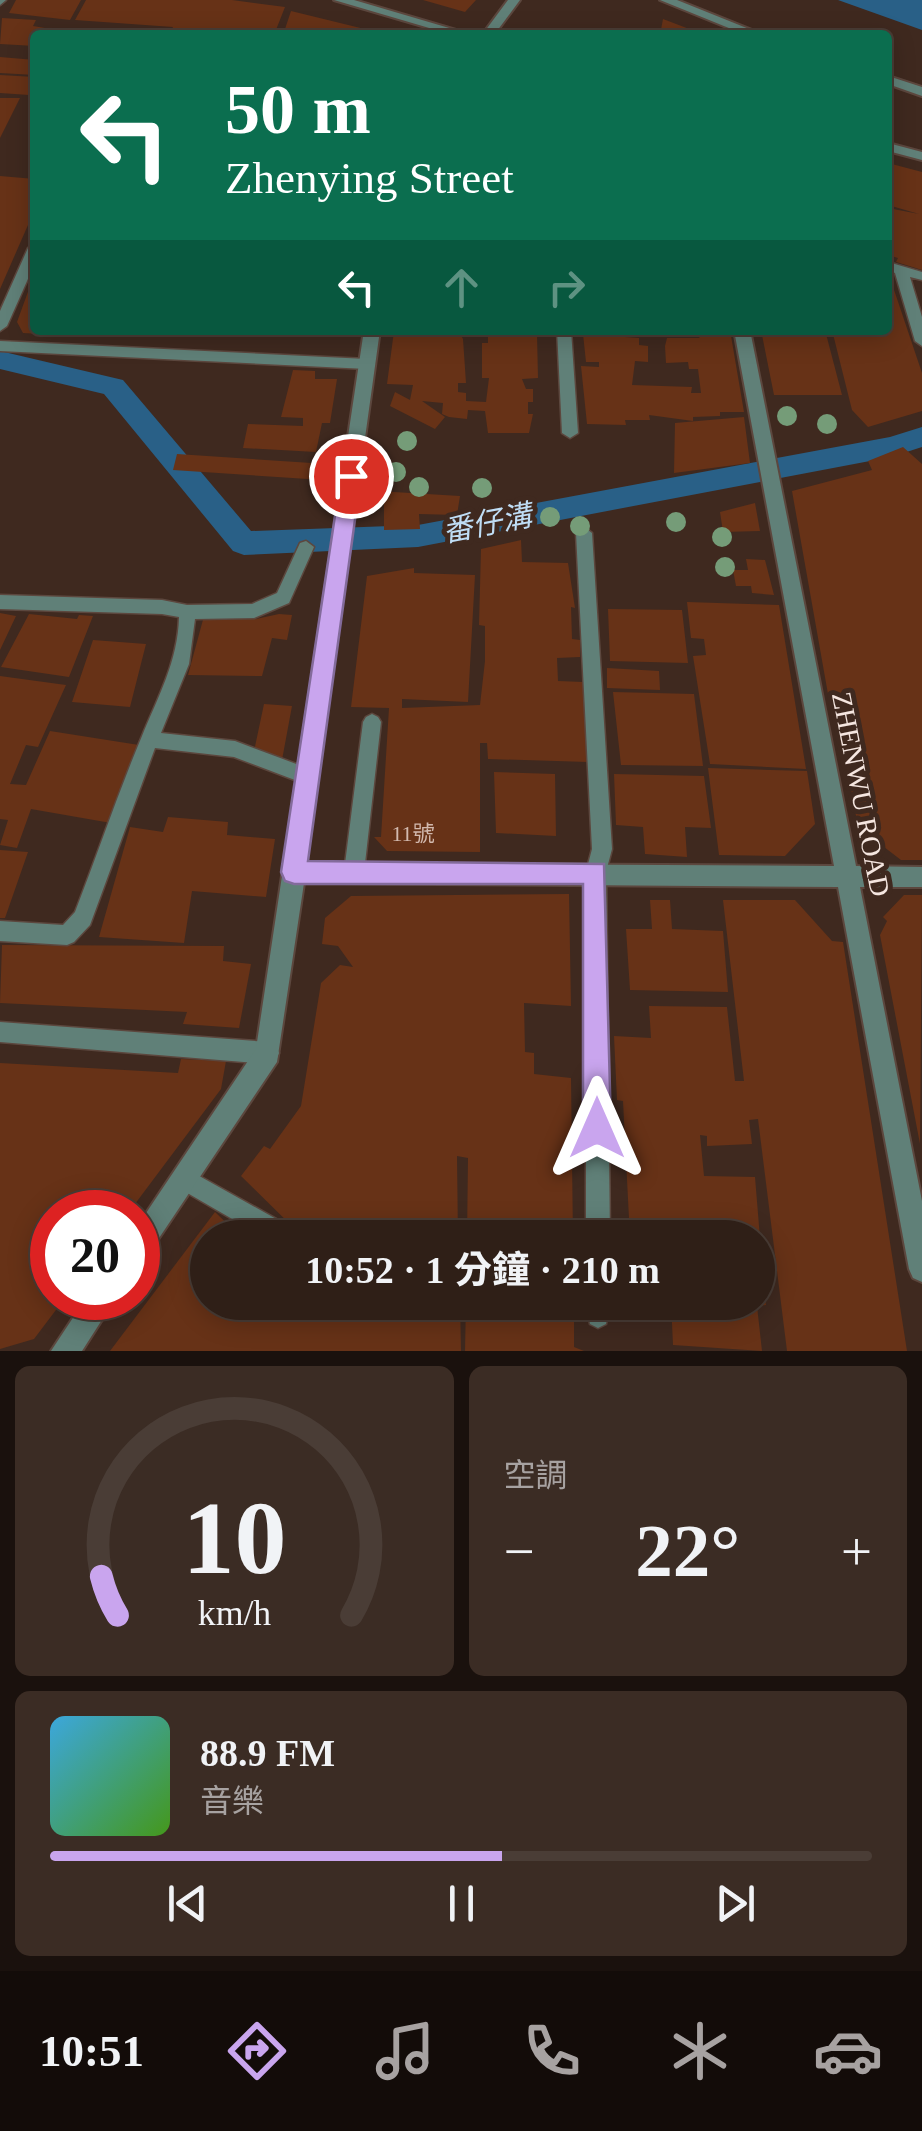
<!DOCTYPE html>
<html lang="zh-TW">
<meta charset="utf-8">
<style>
body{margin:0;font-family:"Times New Roman","Noto Sans TC",serif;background:#3b2c24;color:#f1f3f6;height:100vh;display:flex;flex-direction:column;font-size:38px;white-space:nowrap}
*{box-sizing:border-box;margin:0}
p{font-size:32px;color:#a7a2a1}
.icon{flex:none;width:55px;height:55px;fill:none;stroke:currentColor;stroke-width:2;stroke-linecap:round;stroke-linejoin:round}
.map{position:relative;height:1351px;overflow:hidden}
.panel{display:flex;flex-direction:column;gap:15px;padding:15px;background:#1a110d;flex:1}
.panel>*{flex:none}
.guide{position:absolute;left:30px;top:30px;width:862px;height:305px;border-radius:10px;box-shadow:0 5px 25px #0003,0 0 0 2px #4a3d36;background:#0b6e4f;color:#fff;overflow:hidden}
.speed{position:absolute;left:30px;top:1190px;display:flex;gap:20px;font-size:50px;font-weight:700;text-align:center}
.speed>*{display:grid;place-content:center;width:130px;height:130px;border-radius:50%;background:#2f1f17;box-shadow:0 5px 25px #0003,0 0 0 2px #4a3d36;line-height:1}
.speed .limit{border:15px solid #d22;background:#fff;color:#111}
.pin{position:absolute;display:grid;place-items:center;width:85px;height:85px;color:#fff;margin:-42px;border:5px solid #fff;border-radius:50%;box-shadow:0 2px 10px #0007}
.me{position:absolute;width:110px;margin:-55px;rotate:0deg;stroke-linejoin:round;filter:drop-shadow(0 0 8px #0008)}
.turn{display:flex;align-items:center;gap:35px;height:210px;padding:0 30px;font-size:45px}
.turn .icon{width:130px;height:130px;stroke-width:2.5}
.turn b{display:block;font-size:70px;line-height:85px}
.lanes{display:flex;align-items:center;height:95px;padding:0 30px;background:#0003;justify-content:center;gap:50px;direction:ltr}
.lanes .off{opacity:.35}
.big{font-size:75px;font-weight:700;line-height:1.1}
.panel .card{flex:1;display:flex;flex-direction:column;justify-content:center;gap:15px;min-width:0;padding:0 35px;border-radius:15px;background:#3b2c24}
.panel .dial{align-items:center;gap:0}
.dial svg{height:260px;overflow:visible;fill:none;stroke:#4a3d36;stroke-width:7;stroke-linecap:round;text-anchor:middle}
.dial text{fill:#f1f3f6;stroke:none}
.song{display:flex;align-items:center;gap:30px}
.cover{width:120px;height:120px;border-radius:15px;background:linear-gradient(135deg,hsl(200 70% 55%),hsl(100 70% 35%))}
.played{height:10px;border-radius:5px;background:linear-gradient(90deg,#c9a5ee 55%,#4a3d36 55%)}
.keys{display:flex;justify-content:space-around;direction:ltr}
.heat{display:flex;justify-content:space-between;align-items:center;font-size:55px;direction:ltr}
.panel .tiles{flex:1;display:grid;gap:15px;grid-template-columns:1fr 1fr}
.card:last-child{grid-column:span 2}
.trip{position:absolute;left:190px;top:1220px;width:585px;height:100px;border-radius:50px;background:#2f1f17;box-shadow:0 5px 25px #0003,0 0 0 2px #4a3d36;font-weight:700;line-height:100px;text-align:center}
.dock{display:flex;height:160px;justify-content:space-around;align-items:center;background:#130c09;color:#a7a2a1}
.dock .icon{width:70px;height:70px}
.dock .current{color:#c9a5ee}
.dock b{font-size:45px;color:#f1f3f6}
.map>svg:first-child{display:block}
.water{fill:#296087}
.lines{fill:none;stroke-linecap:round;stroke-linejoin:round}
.canal{fill:#296087;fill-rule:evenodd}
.building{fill:#673217}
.service-casing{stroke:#5c473e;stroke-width:3}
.minor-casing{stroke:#5c473e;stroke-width:4}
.service{fill:#608078;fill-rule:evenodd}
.minor{fill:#608078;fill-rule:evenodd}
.tree{fill:#759c78}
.route{fill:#c9a5ee;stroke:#836b9b;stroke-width:2.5}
.labels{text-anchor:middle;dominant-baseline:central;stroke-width:10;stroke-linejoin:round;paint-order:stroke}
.number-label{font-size:22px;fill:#d2b9ae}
.street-label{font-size:28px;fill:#f5e6e0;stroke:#3f291f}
.water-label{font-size:30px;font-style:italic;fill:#bfddf5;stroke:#3f291f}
</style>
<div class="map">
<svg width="922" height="1351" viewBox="0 0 922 1351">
<rect width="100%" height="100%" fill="#3f291f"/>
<path class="water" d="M838 0H922V30Z"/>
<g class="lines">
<path class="canal" d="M0 351 123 380 251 531 418 525 890 437 922 427V447L891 457 418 547 244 555 233 551 104 394 0 369Z"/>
</g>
<path class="building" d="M16 0H81L70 20 9 13Z
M86 0H232L285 7 274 35H169L173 27 75 20Z
M423 0H476L465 12Z
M291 11 385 34V35H283Z
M2 18 36 20 33 26 63 31 60 35H35V46L0 44Z
M663 19 705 35H660Z
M0 57 35 60V75L0 73Z
M0 75 35 77V89L29 95 0 93Z
M0 98H20L0 138Z
M888 163 922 172V270L896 262 898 258 888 255V208L919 214 888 205Z
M0 176 35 179V209L0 289Z
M888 272 922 373V411L868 427 852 410 832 330H888Z
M29 289H35V330H43L41 334 23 333 17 322Z
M458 330 463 339 466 383H458V392L466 393V401L486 402 489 378H482V343H488V333L537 334 538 378 522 379 526 389H533V402H528V414H533L529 433H488L485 411 468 410 467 419 449 417 442 414 443 403 422 401 445 417 435 429 390 406 395 392 410 400 413 385 387 384 394 331Z
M705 330H730L744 412H720V416L693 417V421L649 415 650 420H625L626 425 587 424 581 366 599 367V362H586L583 334 639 338V345L648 346V362L635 361 632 385 692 387 691 393H701L698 369H689L688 362 666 363 665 346 667 338H699Z
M761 330H825L842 395H774Z
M293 370 315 371V379H337L330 423H322L316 452 243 448 248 424 303 426V418L281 417Z
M744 417 750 463 674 473 675 423Z
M903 447 922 464V860H901L858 827 847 766 853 767 841 711H831L792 491 872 470 868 461Z
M177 454 327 464 323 480 173 470Z
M377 491 460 496 457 515 419 514 420 529 384 530V504H375Z
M755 503 760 531 723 532 720 512Z
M521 540 522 562 568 563 575 608 571 607 572 639 580 640V657L557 658 558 681 583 682 588 762 488 759 487 743H480V852L387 851 374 837H381L389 708 351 707 367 576 414 568V573L475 575 468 702 402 699V708L480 705 485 661V626L479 625 481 549Z
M746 559 765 560 774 595 752 593 751 586H736L733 570H748Z
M687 602 779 605 806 769 710 764 693 656 706 655 704 639 691 638Z
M608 609 682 610 688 663 610 661Z
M0 613 16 616 0 650Z
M29 614 77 619 79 615 93 616 69 677 1 667Z
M279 614 292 615 287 640 272 638 262 676 188 675 204 616 256 619Z
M93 640 146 644 130 707 72 702Z
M607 668 659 671 660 690 607 688Z
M0 676 66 685 38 747 26 745 10 784 26 785 50 731 139 745 111 823 31 809 17 848 0 845 8 820 0 819Z
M613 692 694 694 703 766 621 765Z
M264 704 292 706 282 760 253 756Z
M708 768 807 771 815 824 785 856 719 855Z
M494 772 555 774 556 836 496 833Z
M614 774 704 776 711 828 685 827 687 857 645 854 643 827 616 825Z
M168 817 228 822 227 835 275 839 266 897 192 891 184 943 99 937 130 827 163 832Z
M0 850 28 852 5 918H0Z
M569 894 571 1006 524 1003 525 1052 534 1053V1074L571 1078 573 1238H467L468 1158 457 1156 458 1238H304L241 1176 264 1146 270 1149 301 1106 321 983 340 965 353 967 338 946 322 944 325 918 351 896Z
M904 895H922L920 1144 880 935 887 921 883 917Z
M650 900H670L672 929 723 931 728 992 630 990 626 929H652Z
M723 900H795L832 941 843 942 907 1351H787L758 1119 749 1120 752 1144 707 1146V1136L700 1135 704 1176 755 1177 760 1238H630L623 1101 617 1100 614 1036 651 1038 649 1006 727 1007 735 1081H744Z
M2 945 224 946 223 961 251 964 239 1028 183 1024 187 1012 0 1003Z
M181 1059 226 1061 221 1089 129 1212H52V1298H65L34 1339 0 1349V1063L178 1073Z
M215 1212 242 1238H208V1302H460L461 1351H110Z
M758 1241 766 1305 757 1306 762 1351 673 1345 671 1302H758Z
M466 1302H574V1347L584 1351H465Z"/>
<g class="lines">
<defs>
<path id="service" d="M0 0H6L0 5Z
M35 244V263L7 326 0 331V311L28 248Z
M888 262 922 272V280L910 277 922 317V346L915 341 895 273 888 270Z
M557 330H571L578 433 570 438 562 433Z
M0 341 367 359 374 364 367 369 0 351Z
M584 527 592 533 612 849 606 872 610 1238H586V872L592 849 576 533Z
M306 541 314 547 289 603 254 618 195 619 189 664 161 733 235 741 315 771 317 777 315 783 308 785 234 757 155 748 90 925 74 942 67 945 0 941V921L63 925 75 912C98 853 118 793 142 736 158 697 178 661 179 617L162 614 0 609V595L162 600 187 605 252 604 277 593 300 543Z
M372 714 378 717 381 722 364 872 361 878 354 881 347 878 344 872 363 722 366 717Z
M0 1022 268 1042 276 1045 279 1053 276 1061 268 1064 0 1042Z
M185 1168 296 1230 299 1238H265L177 1187 174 1179 177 1171Z
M586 1302H610L606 1324 598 1328 590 1324Z"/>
<path id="minor" d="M334 0H354L473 35H453Z
M508 0H520L494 35H482Z
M660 0H677L764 35H746Z
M888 76 922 87V96L888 84Z
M888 143 922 152V160L888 151Z
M364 330H380L306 863 834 866 734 330H750L856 866 922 867V887H860L922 1201V1282L913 1278 909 1269 838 887 304 883 277 1062 147 1256 138 1260V1225L256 1049Z
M86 1298H116L82 1351H51Z"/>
</defs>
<use href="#service" class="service-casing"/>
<use href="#minor" class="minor-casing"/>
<use href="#service" class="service"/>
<use href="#minor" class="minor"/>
</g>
<g class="tree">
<circle cx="787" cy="416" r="10"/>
<circle cx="827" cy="424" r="10"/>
<circle cx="407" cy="441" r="10"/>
<circle cx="396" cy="472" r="10"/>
<circle cx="419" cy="487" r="10"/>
<circle cx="482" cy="488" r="10"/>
<circle cx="550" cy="517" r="10"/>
<circle cx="676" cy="522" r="10"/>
<circle cx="580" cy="526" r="10"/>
<circle cx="465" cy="534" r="10"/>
<circle cx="722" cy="537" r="10"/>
<circle cx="725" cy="567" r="10"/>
</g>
<path class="route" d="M351 469 361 476 308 861 604 864 611 1128 607 1138 597 1142 587 1138 583 1128V884H294L285 881 281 872 341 476Z"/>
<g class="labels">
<g class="number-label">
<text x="413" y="833">11號</text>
</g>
<g class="street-label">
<text transform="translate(861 794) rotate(79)">ZHENWU ROAD</text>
</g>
<g class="water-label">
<text transform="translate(487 523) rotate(-11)">番仔溝</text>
</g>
</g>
</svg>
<div class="speed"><div class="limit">20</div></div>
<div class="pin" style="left:351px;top:476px;background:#d93025"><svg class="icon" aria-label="arrive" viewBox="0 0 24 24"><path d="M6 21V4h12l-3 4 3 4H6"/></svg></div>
<svg class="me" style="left:597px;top:1128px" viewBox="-20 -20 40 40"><path d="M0-17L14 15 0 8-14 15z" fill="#c9a5ee" stroke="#fff" stroke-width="4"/></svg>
<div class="trip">10:52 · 1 分鐘 · 210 m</div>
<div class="guide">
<div class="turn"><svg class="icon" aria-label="left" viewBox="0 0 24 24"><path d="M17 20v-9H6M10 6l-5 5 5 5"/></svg><div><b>50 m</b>Zhenying Street</div></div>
<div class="lanes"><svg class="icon" aria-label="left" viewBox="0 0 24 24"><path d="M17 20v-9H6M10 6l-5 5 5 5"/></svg><svg class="icon off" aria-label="ahead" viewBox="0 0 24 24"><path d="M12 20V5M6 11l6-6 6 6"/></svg><svg class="icon off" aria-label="right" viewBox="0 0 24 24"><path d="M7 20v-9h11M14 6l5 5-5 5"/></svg></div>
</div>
</div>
<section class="panel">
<div class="tiles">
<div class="card dial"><svg viewBox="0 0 100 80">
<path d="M14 69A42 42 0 1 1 86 69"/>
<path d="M14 69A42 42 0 0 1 9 57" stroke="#c9a5ee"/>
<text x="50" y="56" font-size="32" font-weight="700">10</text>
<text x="50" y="72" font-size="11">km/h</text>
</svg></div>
<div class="card"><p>空調</p>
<div class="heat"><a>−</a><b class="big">22°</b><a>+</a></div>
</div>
<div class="card">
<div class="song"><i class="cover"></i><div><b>88.9 FM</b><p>音樂</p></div></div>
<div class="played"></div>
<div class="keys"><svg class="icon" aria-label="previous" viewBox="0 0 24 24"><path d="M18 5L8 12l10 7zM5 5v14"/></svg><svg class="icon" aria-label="pause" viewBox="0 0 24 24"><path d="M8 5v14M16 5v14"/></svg><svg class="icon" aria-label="next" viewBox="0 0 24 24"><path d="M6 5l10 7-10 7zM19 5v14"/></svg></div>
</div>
</div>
</section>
<nav class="dock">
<b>10:51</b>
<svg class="icon current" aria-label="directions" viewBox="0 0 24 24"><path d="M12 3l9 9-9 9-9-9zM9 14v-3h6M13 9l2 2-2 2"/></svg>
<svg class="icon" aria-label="music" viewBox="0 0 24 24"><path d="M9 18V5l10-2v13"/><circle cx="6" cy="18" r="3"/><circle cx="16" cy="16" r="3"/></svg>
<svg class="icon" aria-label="phone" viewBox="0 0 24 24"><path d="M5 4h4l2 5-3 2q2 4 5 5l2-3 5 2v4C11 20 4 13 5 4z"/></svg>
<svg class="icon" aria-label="climate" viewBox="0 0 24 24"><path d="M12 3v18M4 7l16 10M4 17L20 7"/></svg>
<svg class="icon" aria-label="car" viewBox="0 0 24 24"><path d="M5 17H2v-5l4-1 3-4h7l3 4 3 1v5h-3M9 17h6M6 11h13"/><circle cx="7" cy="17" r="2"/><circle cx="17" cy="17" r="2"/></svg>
</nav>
